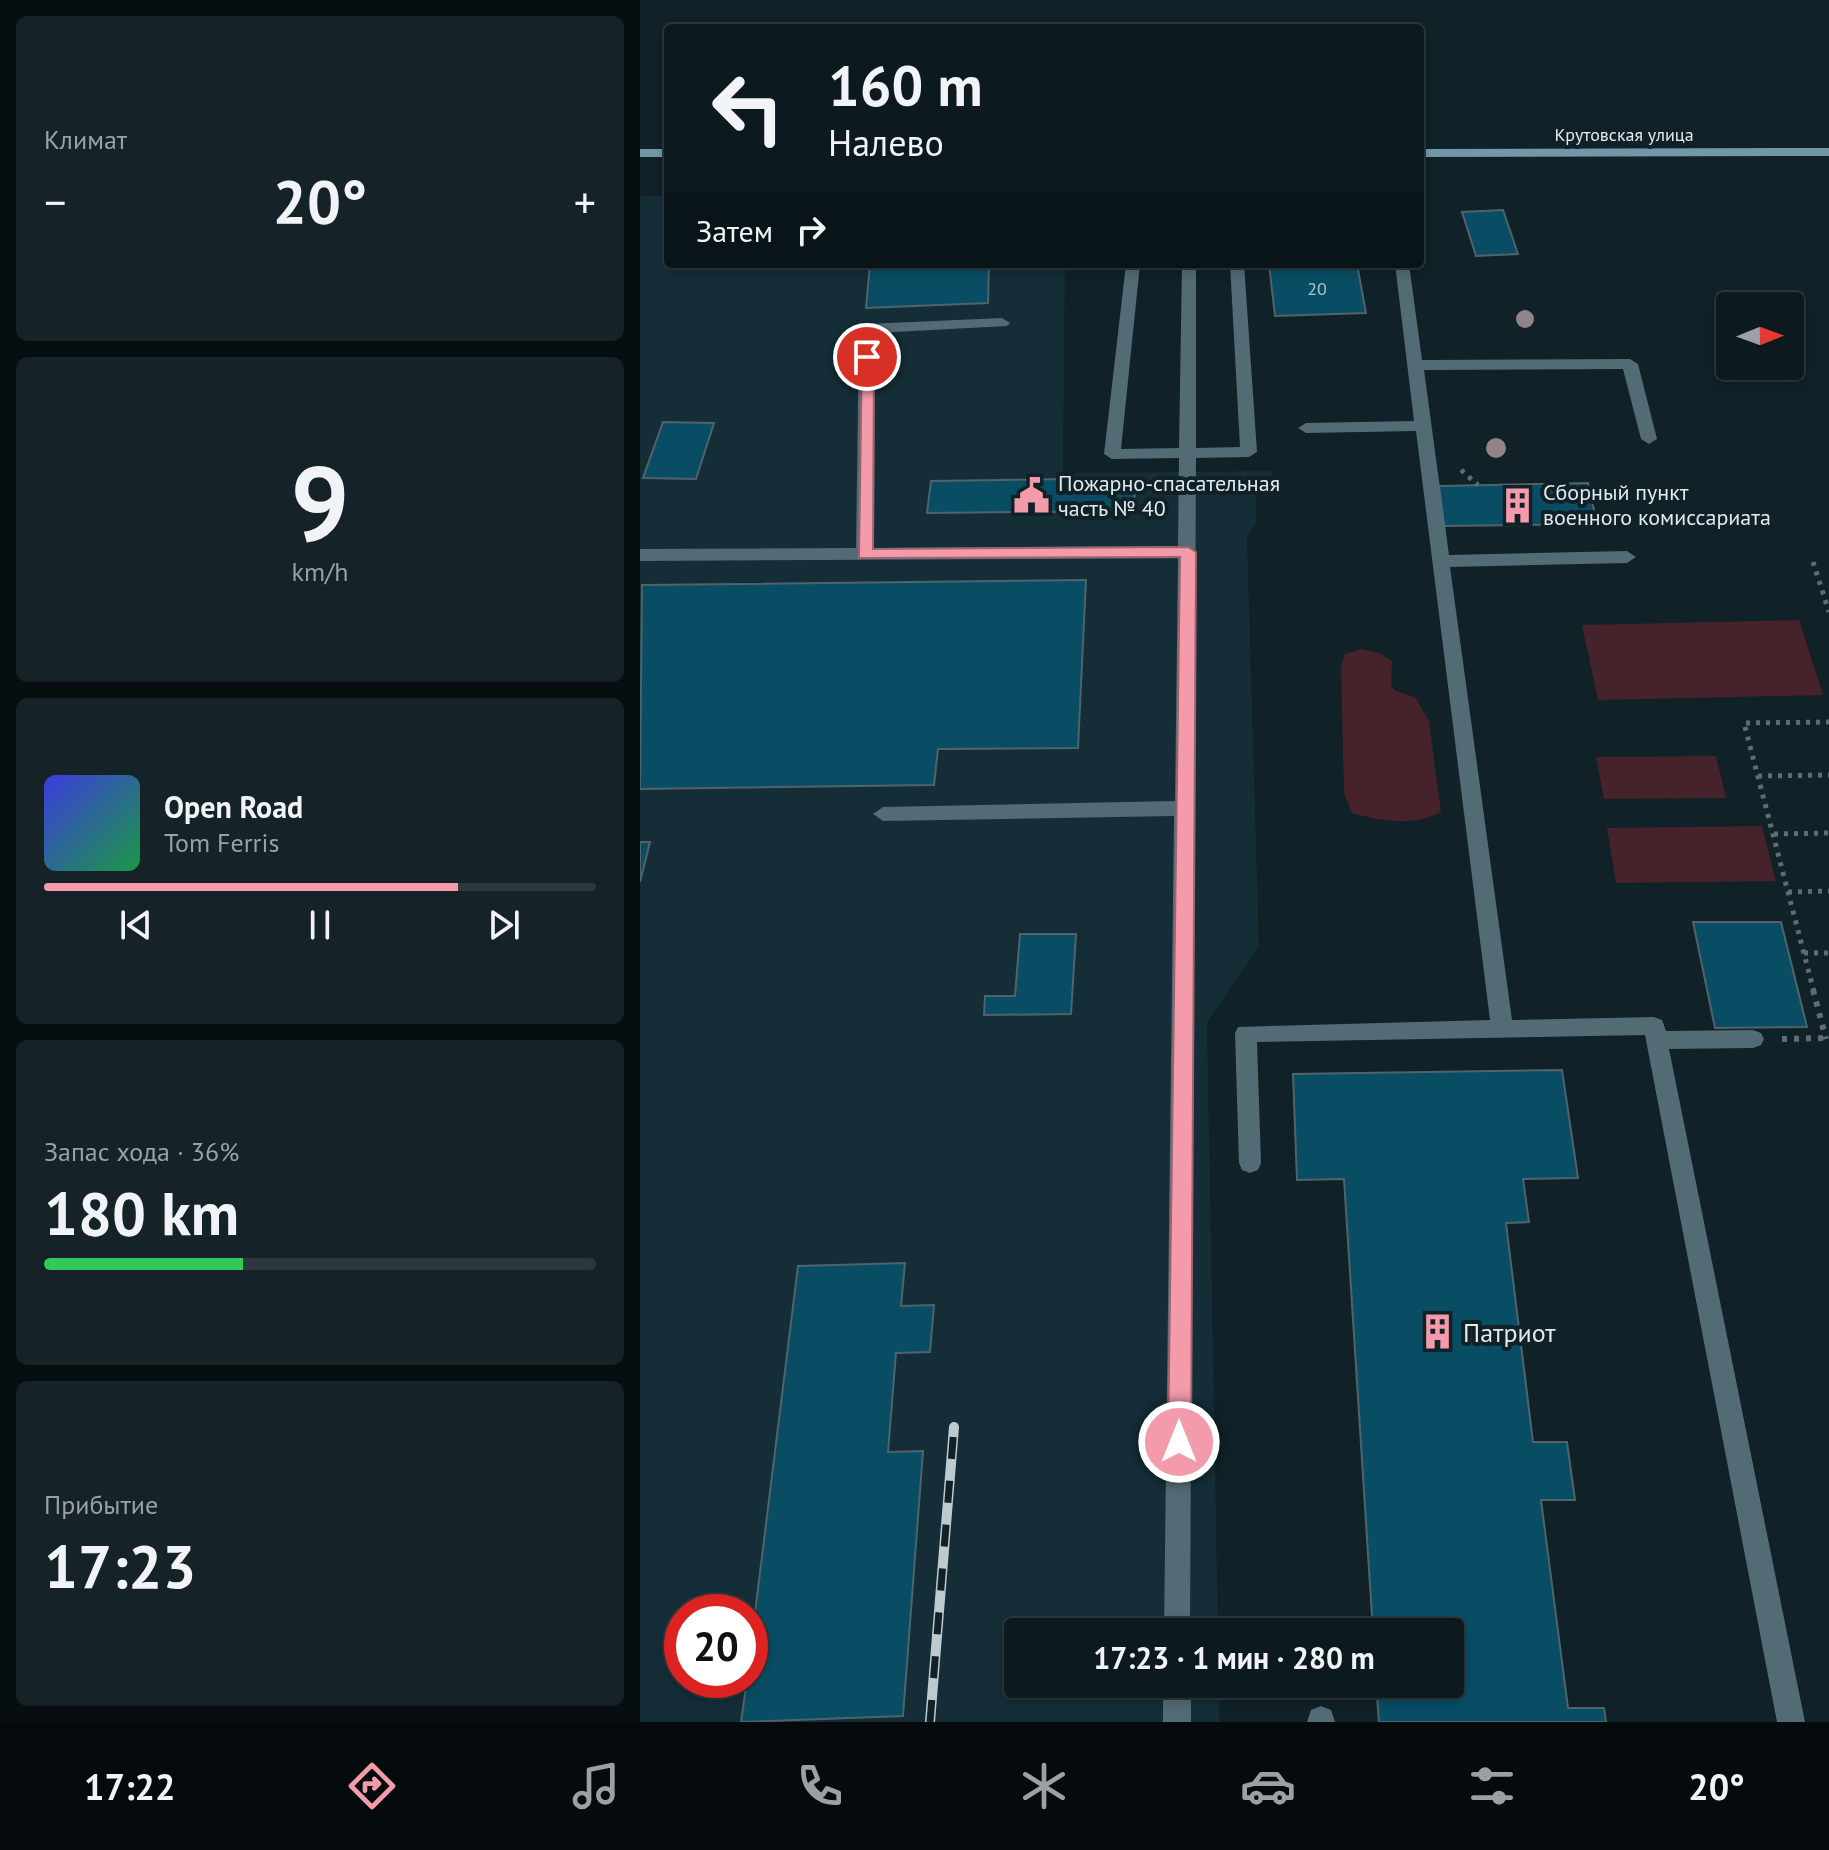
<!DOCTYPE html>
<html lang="ru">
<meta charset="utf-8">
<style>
body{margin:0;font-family:"PT Sans",sans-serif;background:#152227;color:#f1f3f6;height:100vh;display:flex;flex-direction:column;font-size:30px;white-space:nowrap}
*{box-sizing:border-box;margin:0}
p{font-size:26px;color:#9aa0a4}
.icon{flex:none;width:44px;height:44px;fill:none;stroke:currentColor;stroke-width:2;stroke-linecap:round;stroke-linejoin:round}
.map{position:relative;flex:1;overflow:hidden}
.panel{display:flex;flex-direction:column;gap:16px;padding:16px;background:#070e10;width:640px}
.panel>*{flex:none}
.top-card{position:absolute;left:24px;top:24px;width:760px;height:244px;border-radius:8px;box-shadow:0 4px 12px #0003,0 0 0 2px #2c383c;background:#0c191e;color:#f1f3f6;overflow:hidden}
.needle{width:52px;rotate:89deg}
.fabs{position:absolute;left:1076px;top:292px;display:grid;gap:16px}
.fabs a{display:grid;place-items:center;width:88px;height:88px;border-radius:8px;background:#0c191e;box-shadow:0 4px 12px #0003,0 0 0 2px #2c383c;font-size:40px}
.speed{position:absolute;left:24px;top:1594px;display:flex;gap:16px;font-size:40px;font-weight:700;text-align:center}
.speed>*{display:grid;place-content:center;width:104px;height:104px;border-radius:50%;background:#0c191e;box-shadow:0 4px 12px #0003,0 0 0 2px #2c383c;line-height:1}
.speed .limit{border:12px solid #d22;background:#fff;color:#111}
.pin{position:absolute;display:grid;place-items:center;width:68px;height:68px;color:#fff;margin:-34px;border:4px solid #fff;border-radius:50%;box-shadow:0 2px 8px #0007}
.me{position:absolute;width:88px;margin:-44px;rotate:0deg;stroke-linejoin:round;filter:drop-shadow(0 0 6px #0008)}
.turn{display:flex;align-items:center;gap:28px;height:168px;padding:0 32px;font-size:36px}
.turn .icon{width:104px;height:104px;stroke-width:2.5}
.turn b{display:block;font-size:56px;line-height:68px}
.then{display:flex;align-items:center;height:76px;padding:0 32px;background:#0003;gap:16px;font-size:30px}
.big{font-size:60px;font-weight:700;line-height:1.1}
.panel .widget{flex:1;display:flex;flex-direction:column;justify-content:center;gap:12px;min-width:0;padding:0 28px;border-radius:12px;background:#152227}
.panel .dial{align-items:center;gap:0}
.dial b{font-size:104px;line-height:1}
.song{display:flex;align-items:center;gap:24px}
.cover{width:96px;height:96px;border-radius:12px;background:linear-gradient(135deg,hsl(240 70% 55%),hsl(140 70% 35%))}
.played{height:8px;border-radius:4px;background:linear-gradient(90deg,#f39aab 75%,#2c383c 75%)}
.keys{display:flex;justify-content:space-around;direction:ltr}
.heat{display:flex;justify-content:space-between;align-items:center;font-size:44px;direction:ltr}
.charge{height:12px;border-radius:6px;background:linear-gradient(90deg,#34c759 36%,#2c383c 0)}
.trip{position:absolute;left:364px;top:1618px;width:460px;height:80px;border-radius:8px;background:#0c191e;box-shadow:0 4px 12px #0003,0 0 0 2px #2c383c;font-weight:700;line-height:80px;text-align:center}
.tab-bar{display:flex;height:128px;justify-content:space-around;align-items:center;background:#050a0c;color:#9aa0a4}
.tab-bar .icon{width:56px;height:56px}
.tab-bar .current{color:#f39aab}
.tab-bar b{font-size:36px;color:#f1f3f6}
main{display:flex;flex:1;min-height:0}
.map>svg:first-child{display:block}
.built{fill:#142d37;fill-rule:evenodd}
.green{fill:#46222a}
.building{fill:#094d64;stroke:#50636b;stroke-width:2}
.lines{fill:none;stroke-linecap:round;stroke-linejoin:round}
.path-far1{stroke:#5e6c73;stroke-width:5;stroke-dasharray:4 6;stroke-linecap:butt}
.path{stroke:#5e6c73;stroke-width:6;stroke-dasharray:5 7;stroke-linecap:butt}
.lane{fill:#536b75;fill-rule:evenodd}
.secondary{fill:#7197a8;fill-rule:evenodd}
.rail-casing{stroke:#bfcacf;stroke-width:10}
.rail{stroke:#102128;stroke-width:7;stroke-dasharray:22;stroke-linecap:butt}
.tree{fill:#90838a}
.route{fill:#f39aab;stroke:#9e646f;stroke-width:2}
.labels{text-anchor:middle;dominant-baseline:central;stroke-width:8;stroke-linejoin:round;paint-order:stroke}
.far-street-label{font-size:18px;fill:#e0eaef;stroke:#102128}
.number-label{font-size:18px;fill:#aac3cc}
.poi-label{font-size:22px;fill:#e0eaef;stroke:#102128;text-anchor:start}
.near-poi-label{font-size:26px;fill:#e0eaef;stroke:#102128;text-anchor:start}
</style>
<main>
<section class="panel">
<div class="widget"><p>Климат</p>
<div class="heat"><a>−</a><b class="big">20°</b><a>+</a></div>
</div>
<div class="widget dial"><b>9</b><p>km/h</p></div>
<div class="widget">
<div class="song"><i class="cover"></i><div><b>Open Road</b><p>Tom Ferris</p></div></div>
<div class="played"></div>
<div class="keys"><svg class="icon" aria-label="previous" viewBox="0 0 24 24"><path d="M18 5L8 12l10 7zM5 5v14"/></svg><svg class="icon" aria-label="pause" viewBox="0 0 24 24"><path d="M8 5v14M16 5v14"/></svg><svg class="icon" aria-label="next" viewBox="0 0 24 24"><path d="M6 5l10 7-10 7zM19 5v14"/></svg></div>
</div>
<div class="widget"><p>Запас хода · 36%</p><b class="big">180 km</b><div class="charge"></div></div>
<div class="widget"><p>Прибытие</p><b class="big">17:23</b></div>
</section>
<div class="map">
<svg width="1189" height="1722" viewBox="0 0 1189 1722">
<rect width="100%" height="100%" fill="#102128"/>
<path class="built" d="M0 196H28V264H425L423 473 635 471 616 491V523L607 538 619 946 567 1022 578 1632H378V1684H579V1722H0ZM42 1612H110V1680H42Z"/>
<path class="green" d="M1159 620 1183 695 958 700 942 625Z
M721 649 740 653 752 661 751 685 756 691 775 697 789 721 801 812C774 827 741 821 712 813L704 793 701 667 705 654Z
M1076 756 1086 798 964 799 956 757Z
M1122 826 1136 881 976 883 967 828Z"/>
<path class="building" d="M863 210 878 254 836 256 822 212Z
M230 264H349L348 303 226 308Z
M629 264H717L726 313 635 316Z
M23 422 74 423 56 479 3 478Z
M495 478 494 511 287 513 291 481Z
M948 483 957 524 804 526 799 486Z
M446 580 438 748 298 749 294 785 0 789 2 585Z
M0 842H10L0 882Z
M1053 922H1141L1167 1027 1075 1028Z
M380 934H436L431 1014 344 1015 345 996H375Z
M922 1070 938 1178 883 1179 889 1222 866 1223 893 1442H927L935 1500H901L928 1708H964L966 1722H739L736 1684H810V1632H733L704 1179 657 1180 653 1074Z
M265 1263 261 1306 294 1305 290 1352 256 1353 248 1452 283 1451 263 1716 101 1722 107 1680H110V1653L158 1266Z"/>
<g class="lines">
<path class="path-far1" d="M821 470 838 485
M1173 562 1189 612
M1118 776 1189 775
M1134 834 1189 833
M1148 892 1189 891
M1164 953H1189
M1174 992 1104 723 1189 722"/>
<path class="path" d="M1173 990 1186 1039
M1142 1039 1188 1038"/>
<path class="lane" d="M486 264H500L481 449 539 448 542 264H556V448L600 447 590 264H604L617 452 609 457 556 458 550 1632H524L534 816 243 821 233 814 243 807 535 801 538 558 0 561V549L216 548 219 329 227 324 362 318 370 323 367 326 235 333 234 548 538 546 539 458 472 459 464 454Z
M755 264H769L782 360 990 359 998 364 1017 439 1009 444 1001 439 983 369 784 370 809 555 987 551 996 557 987 563 810 567 872 1020 1014 1017 1022 1020 1026 1031 1113 1030 1121 1033 1124 1039 1121 1045 1113 1048 1029 1049 1165 1722H1137L1005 1035 617 1042 621 1163 618 1170 610 1173 602 1170 599 1163 595 1033 598 1027 850 1020 776 431 666 433 658 428 666 423 774 421Z
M523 1684H551V1722H523Z
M681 1706 691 1710 695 1722H667L671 1710Z"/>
<path class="secondary" d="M1189 148V156L780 157V149Z
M0 149H28V157H0Z"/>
<defs>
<path id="rail" d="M290 1722 314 1427"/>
</defs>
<use href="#rail" class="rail-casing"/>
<use href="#rail" class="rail"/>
</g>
<g class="tree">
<circle cx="885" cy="319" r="9"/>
<circle cx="856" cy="448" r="10"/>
</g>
<path class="route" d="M222 354 234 357 233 549 548 547 556 552 551 1442 547 1450 539 1453 531 1450 528 1442 540 557 219 558Z"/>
<defs>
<symbol id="civic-bare" viewBox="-9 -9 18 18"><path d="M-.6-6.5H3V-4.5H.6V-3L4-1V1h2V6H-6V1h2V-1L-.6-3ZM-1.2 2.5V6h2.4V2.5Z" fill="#f39aab" stroke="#102128" stroke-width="2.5" paint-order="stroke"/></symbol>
<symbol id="building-bare" viewBox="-9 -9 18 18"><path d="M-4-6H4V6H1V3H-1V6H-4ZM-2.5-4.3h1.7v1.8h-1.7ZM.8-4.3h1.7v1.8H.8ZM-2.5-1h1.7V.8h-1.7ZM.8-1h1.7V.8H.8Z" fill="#f39aab" stroke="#102128" stroke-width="2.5" paint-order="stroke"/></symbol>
</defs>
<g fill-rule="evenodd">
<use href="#civic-bare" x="366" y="470" width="51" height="51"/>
<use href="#building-bare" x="852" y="480" width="51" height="51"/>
<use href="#building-bare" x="772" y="1306" width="51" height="51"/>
</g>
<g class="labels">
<g class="far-street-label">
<text x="984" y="134">Крутовская улица</text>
</g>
<g class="number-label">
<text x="677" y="288">20</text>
</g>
<g class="poi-label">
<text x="418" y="483">Пожарно-спасательная<tspan x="418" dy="25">часть № 40</tspan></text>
<text x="903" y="492">Сборный пункт<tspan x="903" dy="25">военного комиссариата</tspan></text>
</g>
<g class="near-poi-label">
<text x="823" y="1332">Патриот</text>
</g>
</g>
</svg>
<div class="fabs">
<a><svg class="needle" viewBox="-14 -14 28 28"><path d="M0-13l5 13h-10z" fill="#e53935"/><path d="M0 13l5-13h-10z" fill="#9aa0a4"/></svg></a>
</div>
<div class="speed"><div class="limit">20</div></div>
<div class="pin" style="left:227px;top:357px;background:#d93025"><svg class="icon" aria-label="arrive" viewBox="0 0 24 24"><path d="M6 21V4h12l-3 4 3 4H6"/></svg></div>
<svg class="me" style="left:539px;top:1442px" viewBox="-20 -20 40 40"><circle r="17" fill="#f39aab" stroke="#fff" stroke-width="3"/><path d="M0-11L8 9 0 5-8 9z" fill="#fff"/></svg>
<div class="trip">17:23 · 1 мин · 280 m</div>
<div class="top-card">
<div class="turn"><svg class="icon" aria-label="left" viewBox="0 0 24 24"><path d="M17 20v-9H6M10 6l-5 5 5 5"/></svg><div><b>160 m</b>Налево</div></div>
<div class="then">Затем<svg class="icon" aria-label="right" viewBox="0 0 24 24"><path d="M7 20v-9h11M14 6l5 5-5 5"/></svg></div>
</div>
</div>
</main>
<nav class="tab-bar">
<b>17:22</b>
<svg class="icon current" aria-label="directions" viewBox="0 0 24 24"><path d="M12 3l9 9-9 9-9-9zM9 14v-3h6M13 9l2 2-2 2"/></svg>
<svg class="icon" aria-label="music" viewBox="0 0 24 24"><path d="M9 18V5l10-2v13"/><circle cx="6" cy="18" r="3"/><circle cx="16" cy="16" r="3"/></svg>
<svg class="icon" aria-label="phone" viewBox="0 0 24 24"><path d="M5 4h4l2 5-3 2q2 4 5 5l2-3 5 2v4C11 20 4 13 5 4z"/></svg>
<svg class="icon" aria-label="climate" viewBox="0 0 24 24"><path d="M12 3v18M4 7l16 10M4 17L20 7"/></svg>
<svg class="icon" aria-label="car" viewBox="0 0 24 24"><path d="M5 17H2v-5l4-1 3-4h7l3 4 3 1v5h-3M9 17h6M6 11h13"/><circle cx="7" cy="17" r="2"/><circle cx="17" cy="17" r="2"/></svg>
<svg class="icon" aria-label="filters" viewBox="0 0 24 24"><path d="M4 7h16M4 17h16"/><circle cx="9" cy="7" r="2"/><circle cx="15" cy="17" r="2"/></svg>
<b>20°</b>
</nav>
